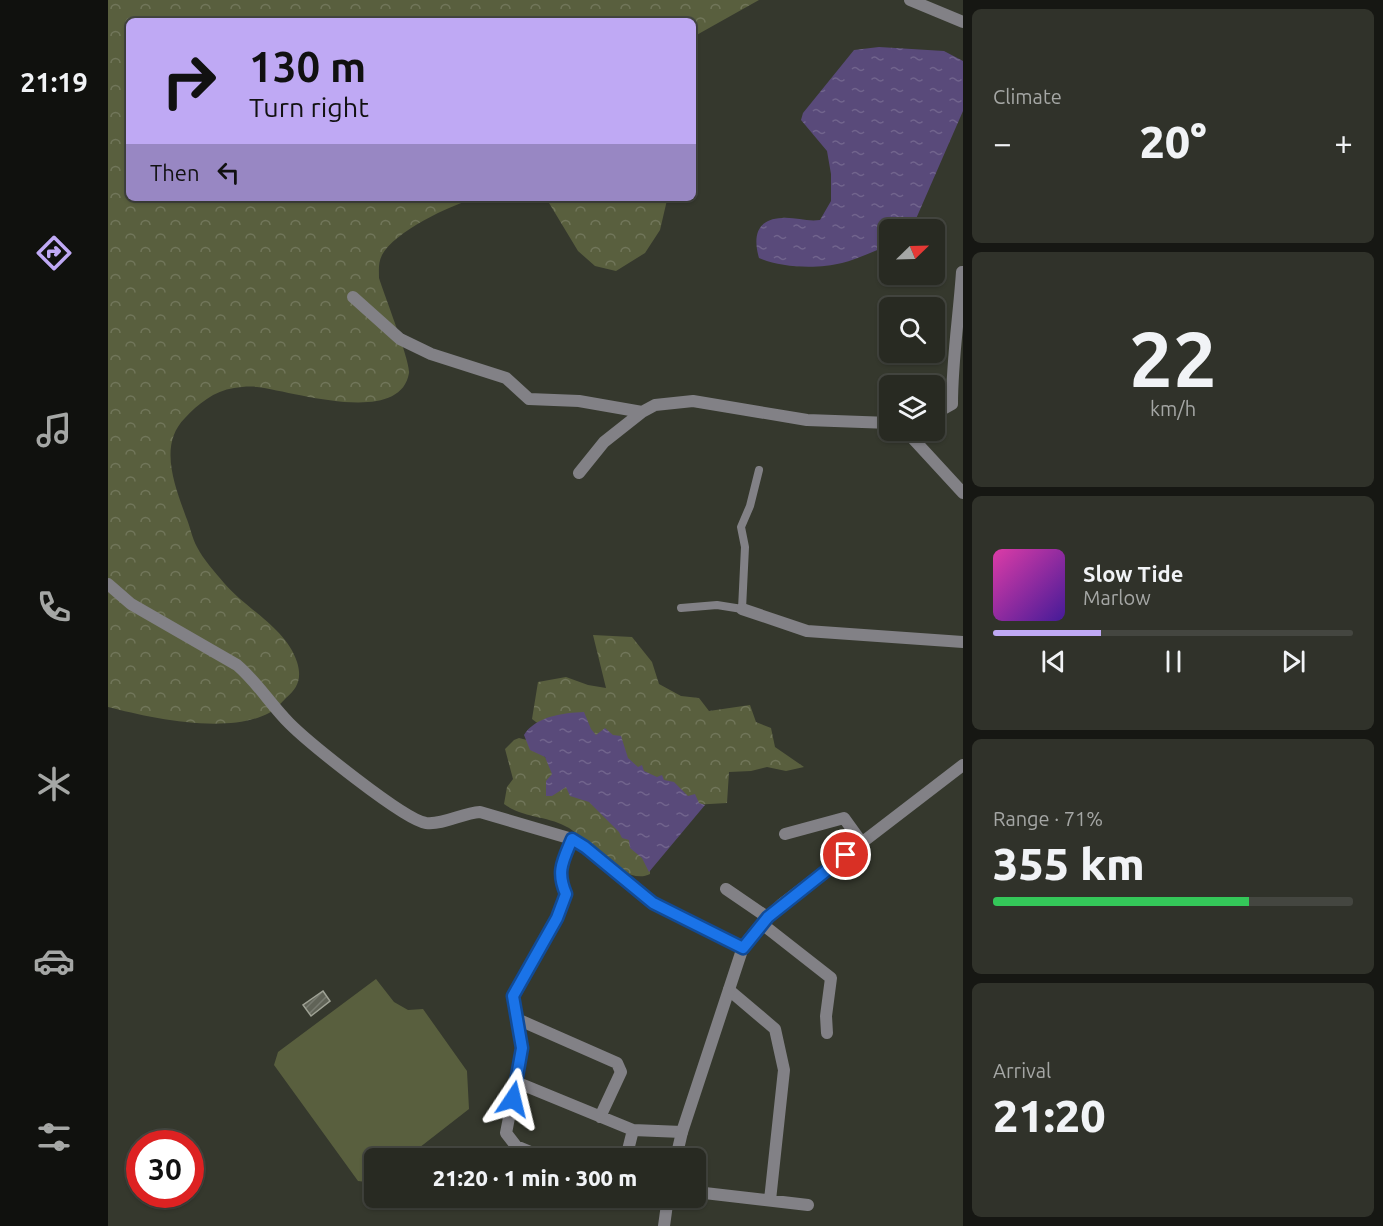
<!DOCTYPE html>
<meta charset="utf-8">
<style>
body{margin:0;font-family:Ubuntu,sans-serif;background:#30322a;color:#f1f3f6;height:100vh;display:flex;flex-direction:column;font-size:22px;white-space:nowrap}
*{box-sizing:border-box;margin:0}
p{font-size:20px;color:#a5a7a5}
.icon{flex:none;width:33px;height:33px;fill:none;stroke:currentColor;stroke-width:2;stroke-linecap:round;stroke-linejoin:round}
.map{position:relative;flex:1;overflow:hidden}
.drawer{display:flex;flex-direction:column;gap:9px;padding:9px;background:#161713;width:420px}
.drawer>*{flex:none}
.guide{position:absolute;left:18px;top:18px;width:570px;height:183px;border-radius:9px;box-shadow:0 2px 4px #0004,0 0 0 2px #444640;background:#bfa9f4;color:#111;overflow:hidden}
.needle{width:39px;rotate:67deg}
.tools{position:absolute;left:771px;top:219px;display:grid;gap:12px}
.tools a{display:grid;place-items:center;width:66px;height:66px;border-radius:9px;background:#282a22;box-shadow:0 2px 4px #0004,0 0 0 2px #444640;font-size:30px}
.speed{position:absolute;left:18px;top:1130px;display:flex;gap:12px;font-size:30px;font-weight:700;text-align:center}
.speed>*{display:grid;place-content:center;width:78px;height:78px;border-radius:50%;background:#282a22;box-shadow:0 2px 4px #0004,0 0 0 2px #444640;line-height:1}
.speed .limit{border:9px solid #d22;background:#fff;color:#111}
.pin{position:absolute;display:grid;place-items:center;width:51px;height:51px;color:#fff;margin:-26px;border:3px solid #fff;border-radius:50%;box-shadow:0 2px 6px #0007}
.me{position:absolute;width:66px;margin:-33px;rotate:10deg;stroke-linejoin:round;filter:drop-shadow(0 0 4px #0008)}
.turn{display:flex;align-items:center;gap:21px;height:126px;padding:0 24px;font-size:27px}
.turn .icon{width:78px;height:78px;stroke-width:2.5}
.turn b{display:block;font-size:42px;line-height:51px}
.then{display:flex;align-items:center;height:57px;padding:0 24px;background:#0003;gap:12px;font-size:22px}
.big{font-size:45px;font-weight:800;line-height:1.1}
.drawer .card{flex:1;display:flex;flex-direction:column;justify-content:center;gap:9px;min-width:0;padding:0 21px;border-radius:9px;background:#30322a}
.drawer .dial{align-items:center;gap:0}
.dial b{font-size:78px;line-height:1}
.song{display:flex;align-items:center;gap:18px}
.cover{width:72px;height:72px;border-radius:9px;background:linear-gradient(135deg,hsl(320 70% 55%),hsl(260 70% 35%))}
.played{height:6px;border-radius:3px;background:linear-gradient(90deg,#bfa9f4 30%,#444640 30%)}
.keys{display:flex;justify-content:space-around;direction:ltr}
.heat{display:flex;justify-content:space-between;align-items:center;font-size:33px;direction:ltr}
.charge{height:9px;border-radius:4px;background:linear-gradient(90deg,#34c759 71%,#444640 0)}
.trip{position:absolute;left:256px;top:1148px;width:342px;height:60px;border-radius:9px;background:#282a22;box-shadow:0 2px 4px #0004,0 0 0 2px #444640;font-weight:800;line-height:60px;text-align:center}
main{display:flex;flex:1;min-height:0}
.tabs{display:flex;flex-direction:column;width:108px;justify-content:space-around;align-items:center;background:#10110e;color:#a5a7a5}
.tabs .icon{width:42px;height:42px}
.tabs .current{color:#bfa9f4}
.tabs b{font-size:27px;color:#f1f3f6}
.map>svg:first-child{display:block}
.forest{fill:url(#forest-crowns)}
.pitch{fill:#595f3e}
.water{fill:url(#water-ripples)}
.building{fill:url(#building-hatch);stroke:#9fa295;stroke-width:1.5}
.lines{fill:none;stroke-linecap:round;stroke-linejoin:round}
.service{stroke:#828186;stroke-width:8}
.minor{stroke:#828186;stroke-width:12}
.tertiary{stroke:#828186;stroke-width:12}
.route-casing{stroke:#114b97;stroke-width:15}
.route{stroke:#1a73e8;stroke-width:10}
</style>
<main>
<nav class="tabs">
<b>21:19</b>
<svg class="icon current" aria-label="directions" viewBox="0 0 24 24"><path d="M12 3l9 9-9 9-9-9zM9 14v-3h6M13 9l2 2-2 2"/></svg>
<svg class="icon" aria-label="music" viewBox="0 0 24 24"><path d="M9 18V5l10-2v13"/><circle cx="6" cy="18" r="3"/><circle cx="16" cy="16" r="3"/></svg>
<svg class="icon" aria-label="phone" viewBox="0 0 24 24"><path d="M5 4h4l2 5-3 2q2 4 5 5l2-3 5 2v4C11 20 4 13 5 4z"/></svg>
<svg class="icon" aria-label="climate" viewBox="0 0 24 24"><path d="M12 3v18M4 7l16 10M4 17L20 7"/></svg>
<svg class="icon" aria-label="car" viewBox="0 0 24 24"><path d="M5 17H2v-5l4-1 3-4h7l3 4 3 1v5h-3M9 17h6M6 11h13"/><circle cx="7" cy="17" r="2"/><circle cx="17" cy="17" r="2"/></svg>
<svg class="icon" aria-label="filters" viewBox="0 0 24 24"><path d="M4 7h16M4 17h16"/><circle cx="9" cy="7" r="2"/><circle cx="15" cy="17" r="2"/></svg>
</nav>
<div class="map">
<svg width="855" height="1226" viewBox="0 0 855 1226">
<defs>
<pattern id="forest-crowns" width="20" height="18" patternUnits="userSpaceOnUse" patternTransform="scale(1.5)"><rect width="20" height="18" fill="#595f3e"/><path d="M2 6a3 3 0 1 1 6 0M12 15a3 3 0 1 1 6 0" fill="none" stroke="#71765a"/></pattern>
<pattern id="water-ripples" width="26" height="14" patternUnits="userSpaceOnUse" patternTransform="scale(1.5)"><rect width="26" height="14" fill="#594a7a"/><path d="M2 4q2-2 4 0t4 0M15 11q2-2 4 0t4 0" fill="none" stroke="#71648d"/></pattern>
<pattern id="building-hatch" width="6" height="6" patternUnits="userSpaceOnUse" patternTransform="scale(1.5)"><rect width="6" height="6" fill="#606357"/><path d="M-1 1l2-2M0 6l6-6M5 7l2-2" fill="none" stroke="#777a6f"/></pattern>
</defs>
<rect width="100%" height="100%" fill="#35382d"/>
<path class="forest" d="M0 0H651L585 37V21H21V198H368C342 205 286 232 274 255 270 263 271 270 271 278 276 294 303 363 301 373 292 427 184 391 149 387 142 386 133 387 126 388 106 391 90 404 77 418 50 445 67 486 78 517 82 526 84 538 89 547 95 559 107 572 116 583 138 609 178 628 189 662 194 678 190 688 178 698 173 703 167 710 161 713 119 735 43 718 0 707Z
M438 198H559V200L552 230 537 253 508 271 487 266 470 251Z
M485 635 524 637 544 662 551 684 573 696 591 698 601 711 642 705 648 722 663 728 667 747 696 767 678 771 659 767 643 771 621 772 619 803 584 805 436 728 424 719 430 682 458 677 480 685 498 688Z
M411 738 423 741 461 785 504 817 542 863V874C517 887 482 842 461 828 442 816 415 818 396 804L399 787 405 779 397 749 406 740Z"/>
<path class="pitch" d="M268 979 286 1002 300 1010 315 1009 359 1071 361 1109 298 1158H267L266 1183 250 1181 166 1065 170 1052Z"/>
<path class="water" d="M771 47 836 51 855 61V111L804 228 782 230 781 245C766 251 750 259 734 263 711 269 672 268 651 258 645 237 648 219 674 218 687 217 699 222 712 220L723 201V174L719 151 693 120 695 113 746 50Z
M476 712 483 729 488 735 497 728 505 735 513 736 520 758 530 767 534 765 536 771 549 777 554 775 556 780 566 782 580 796 587 794 591 803 597 805 541 872 534 858 522 848 521 840 514 838 511 832 481 802 462 796 458 787 444 796H438V781L444 774 437 757 422 750 416 735C428 716 455 713 476 712Z"/>
<path class="building" d="M215 991 222 1001 203 1016 195 1005Z"/>
<g class="lines">
<path class="service" d="M573 608 609 605 634 609 637 547 633 527 642 506 651 470"/>
<path class="minor" d="M802 0 855 22
M245 297 292 339 323 354 398 378 421 399 471 401 534 412
M826 414 844 404C844 360 851 316 854 272
M797 430 855 493
M471 473 496 442 534 412 547 405 585 401 699 420 782 423
M0 584 23 604 129 665C149 682 163 705 181 723 200 742 296 820 318 823 336 825 354 813 372 812L464 839 477 847 545 903 635 947
M634 609 699 631 855 642
M677 834 736 818 754 843
M464 839C455 861 448 871 458 894L449 918 405 996 414 1048 408 1082 525 1130 574 1132
M618 889 659 917
M654 924 723 978 718 1016 719 1033
M621 990 667 1029 676 1070 662 1200
M409 1019 509 1063 513 1072 492 1117
M408 1082 398 1133 408 1146 437 1158
M518 1158 525 1130
M588 1192 700 1205
M466 1198 467 1197"/>
<path class="tertiary" d="M568 1158 574 1132 635 947C646 931 660 917 674 904L855 765
M556 1226 560 1197"/>
</g>
<g class="lines">
<defs>
<path id="route" d="M405 1099 414 1048 405 996 449 918 458 894C448 871 455 861 464 839L477 847 545 903 635 948 660 917 738 855"/>
</defs>
<use href="#route" class="route-casing"/>
<use href="#route" class="route"/>
</g>
</svg>
<div class="tools">
<a><svg class="needle" viewBox="-14 -14 28 28"><path d="M0-13l5 13h-10z" fill="#e53935"/><path d="M0 13l5-13h-10z" fill="#a5a7a5"/></svg></a>
<a><svg class="icon" aria-label="search" viewBox="0 0 24 24"><circle cx="10" cy="10" r="6"/><path d="M15 15l6 6"/></svg></a>
<a><svg class="icon" aria-label="layers" viewBox="0 0 24 24"><path d="M12 4l9 5-9 5-9-5zM3 14l9 5 9-5"/></svg></a>
</div>
<div class="speed"><div class="limit">30</div></div>
<div class="pin" style="left:738px;top:855px;background:#d93025"><svg class="icon" aria-label="arrive" viewBox="0 0 24 24"><path d="M6 21V4h12l-3 4 3 4H6"/></svg></div>
<svg class="me" style="left:405px;top:1099px" viewBox="-20 -20 40 40"><path d="M0-17L14 15 0 8-14 15z" fill="#1a73e8" stroke="#fff" stroke-width="4"/></svg>
<div class="trip">21:20 · 1 min · 300 m</div>
<div class="guide">
<div class="turn"><svg class="icon" aria-label="right" viewBox="0 0 24 24"><path d="M7 20v-9h11M14 6l5 5-5 5"/></svg><div><b>130 m</b>Turn right</div></div>
<div class="then">Then<svg class="icon" aria-label="left" viewBox="0 0 24 24"><path d="M17 20v-9H6M10 6l-5 5 5 5"/></svg></div>
</div>
</div>
<section class="drawer">
<div class="card"><p>Climate</p>
<div class="heat"><a>−</a><b class="big">20°</b><a>+</a></div>
</div>
<div class="card dial"><b>22</b><p>km/h</p></div>
<div class="card">
<div class="song"><i class="cover"></i><div><b>Slow Tide</b><p>Marlow</p></div></div>
<div class="played"></div>
<div class="keys"><svg class="icon" aria-label="previous" viewBox="0 0 24 24"><path d="M18 5L8 12l10 7zM5 5v14"/></svg><svg class="icon" aria-label="pause" viewBox="0 0 24 24"><path d="M8 5v14M16 5v14"/></svg><svg class="icon" aria-label="next" viewBox="0 0 24 24"><path d="M6 5l10 7-10 7zM19 5v14"/></svg></div>
</div>
<div class="card"><p>Range · 71%</p><b class="big">355 km</b><div class="charge"></div></div>
<div class="card"><p>Arrival</p><b class="big">21:20</b></div>
</section>
</main>
